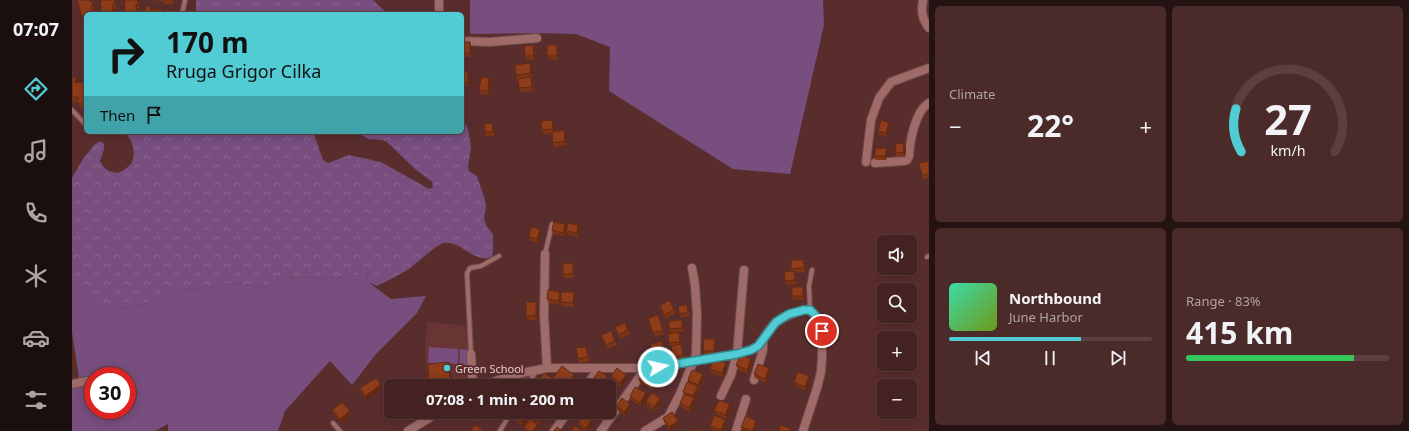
<!DOCTYPE html>
<meta charset="utf-8">
<style>
body{margin:0;font-family:"Noto Sans",sans-serif;background:#4b2a2a;color:#f1f3f6;height:100vh;display:flex;flex-direction:column;font-size:15px;white-space:nowrap}
*{box-sizing:border-box;margin:0}
p{font-size:13px;color:#afa4a5}
.icon{flex:none;width:22px;height:22px;fill:none;stroke:currentColor;stroke-width:2;stroke-linecap:round;stroke-linejoin:round}
.map{position:relative;flex:1;overflow:hidden}
.details{display:flex;flex-direction:column;gap:6px;padding:6px;background:#251313;width:480px}
.details>*{flex:none}
.banner{position:absolute;left:12px;top:12px;width:380px;height:122px;border-radius:6px;box-shadow:0 2px 10px #0003,0 0 0 1px #5c3f40;background:#51ccd4;color:#111;overflow:hidden}
.controls{position:absolute;left:805px;top:235px;display:grid;gap:8px}
.controls a{display:grid;place-items:center;width:40px;height:40px;border-radius:6px;background:#422;box-shadow:0 2px 10px #0003,0 0 0 1px #5c3f40;font-size:20px}
.speed{position:absolute;left:12px;top:367px;display:flex;gap:8px;font-size:20px;font-weight:700;text-align:center}
.speed>*{display:grid;place-content:center;width:52px;height:52px;border-radius:50%;background:#422;box-shadow:0 2px 10px #0003,0 0 0 1px #5c3f40;line-height:1}
.speed .limit{border:6px solid #d22;background:#fff;color:#111}
.pin{position:absolute;display:grid;place-items:center;width:34px;height:34px;color:#fff;margin:-17px;border:2px solid #fff;border-radius:50%;box-shadow:0 1px 4px #0007}
.me{position:absolute;width:44px;margin:-22px;rotate:81deg;stroke-linejoin:round;filter:drop-shadow(0 0 3px #0008)}
.turn{display:flex;align-items:center;gap:14px;height:84px;padding:0 16px;font-size:18px}
.turn .icon{width:52px;height:52px;stroke-width:2.5}
.turn b{display:block;font-size:28px;line-height:34px}
.then{display:flex;align-items:center;height:38px;padding:0 16px;background:#0003;gap:8px;font-size:15px}
.big{font-size:30px;font-weight:700;line-height:1.1}
.details .tile{flex:1;display:flex;flex-direction:column;justify-content:center;gap:6px;min-width:0;padding:0 14px;border-radius:6px;background:#4b2a2a}
.details .dial{align-items:center;gap:0}
.dial svg{height:104px;overflow:visible;fill:none;stroke:#5c3f40;stroke-width:7;stroke-linecap:round;text-anchor:middle}
.dial text{fill:#f1f3f6;stroke:none}
.song{display:flex;align-items:center;gap:12px}
.cover{width:48px;height:48px;border-radius:6px;background:linear-gradient(135deg,hsl(160 70% 55%),hsl(80 70% 35%))}
.played{height:4px;border-radius:2px;background:linear-gradient(90deg,#51ccd4 65%,#5c3f40 65%)}
.keys{display:flex;justify-content:space-around;direction:ltr}
.heat{display:flex;justify-content:space-between;align-items:center;font-size:22px;direction:ltr}
.charge{height:6px;border-radius:3px;background:linear-gradient(90deg,#34c759 83%,#5c3f40 0)}
.details .tiles{flex:1;display:grid;gap:6px;grid-template-columns:repeat(2,1fr)}
.trip{position:absolute;left:312px;top:379px;width:232px;height:40px;border-radius:6px;background:#422;box-shadow:0 2px 10px #0003,0 0 0 1px #5c3f40;font-weight:700;line-height:40px;text-align:center}
main{display:flex;flex:1;min-height:0}
.tabs{display:flex;flex-direction:column;width:72px;justify-content:space-around;align-items:center;background:#1b0e0e;color:#afa4a5}
.tabs .icon{width:28px;height:28px}
.tabs .selected{color:#51ccd4}
.tabs b{font-size:18px;color:#f1f3f6}
.map>svg:first-child{display:block}
.built{fill:#693434}
.grass{fill:#774e7e;fill-rule:evenodd}
.forest{fill:url(#forest-crowns)}
.lines{fill:none;stroke-linecap:round;stroke-linejoin:round}
.lane-casing{stroke:#714a4b;stroke-width:6}
.street-casing{stroke:#714a4b;stroke-width:10}
.lane{stroke:#9e6b69;stroke-width:4}
.street{stroke:#9e6b69;stroke-width:8}
.wall{fill:#7a3416}
.shaded-wall{fill:#632a12}
.building{fill:#8e3c1a;stroke:#632a12}
.route-casing{stroke:#35858a;stroke-width:10}
.route{stroke:#51ccd4;stroke-width:7}
.poi-dot{fill:#51ccd4;stroke:#5a2d2d;stroke-width:1.5}
.labels{text-anchor:middle;dominant-baseline:central;stroke-width:4;stroke-linejoin:round;paint-order:stroke}
.poi-label{font-size:11px;fill:#e7cac8;stroke:#5a2d2d;text-anchor:start}
</style>
<main>
<nav class="tabs">
<b>07:07</b>
<svg class="icon selected" aria-label="directions" viewBox="0 0 24 24"><path d="M12 3l9 9-9 9-9-9zM9 14v-3h6M13 9l2 2-2 2"/></svg>
<svg class="icon" aria-label="music" viewBox="0 0 24 24"><path d="M9 18V5l10-2v13"/><circle cx="6" cy="18" r="3"/><circle cx="16" cy="16" r="3"/></svg>
<svg class="icon" aria-label="phone" viewBox="0 0 24 24"><path d="M5 4h4l2 5-3 2q2 4 5 5l2-3 5 2v4C11 20 4 13 5 4z"/></svg>
<svg class="icon" aria-label="climate" viewBox="0 0 24 24"><path d="M12 3v18M4 7l16 10M4 17L20 7"/></svg>
<svg class="icon" aria-label="car" viewBox="0 0 24 24"><path d="M5 17H2v-5l4-1 3-4h7l3 4 3 1v5h-3M9 17h6M6 11h13"/><circle cx="7" cy="17" r="2"/><circle cx="17" cy="17" r="2"/></svg>
<svg class="icon" aria-label="filters" viewBox="0 0 24 24"><path d="M4 7h16M4 17h16"/><circle cx="9" cy="7" r="2"/><circle cx="15" cy="17" r="2"/></svg>
</nav>
<div class="map">
<svg width="857" height="431" viewBox="0 0 857 431">
<defs>
<pattern id="forest-crowns" width="20" height="18" patternUnits="userSpaceOnUse"><rect width="20" height="18" fill="#774e7e"/><path d="M2 6a3 3 0 1 1 6 0M12 15a3 3 0 1 1 6 0" fill="none" stroke="#8a668f"/></pattern>
</defs>
<rect width="100%" height="100%" fill="#5a2d2d"/>
<path class="built" d="M355 322 395 326 397 350 396 386H356L353 349Z"/>
<path class="grass" d="M398 0H751L752 25 718 174 661 169 537 91 538 47 504 34 466 33 398 34Z
M290 272H295L296 282 319 299 354 296 345 313 304 354 280 385 258 361 213 411 206 431H96V424L83 431H0V388L7 378 0 332V289L7 288 21 301 40 308 64 307 109 289 133 290 150 283 192 287 209 278 233 277 258 279 272 277ZM21 376H55V410H21Z
M357 347 386 349V364L356 363Z
M388 349 396 350 395 366 387 365Z"/>
<path class="forest" d="M124 0H301L316 14H124Z
M390 117 396 129 399 148 396 166 397 171 405 176 412 197 414 205 412 219 415 227 421 234V252L420 257C401 264 390 240 372 243 363 245 345 264 335 270 326 276 315 281 305 286L296 282 295 273 258 279 233 277 209 278 192 287 150 283 133 290 109 289 64 307 40 308 29 306 21 301 7 289H0V178L11 159 22 145 28 141 32 144V149L28 161C32 170 38 172 46 173 50 171 54 169 57 166 66 158 61 138 52 132H241L251 160 256 163 277 155 309 162 357 189 361 187 360 182 342 168 315 142 310 140 297 139 283 132H390Z"/>
<g class="lines">
<defs>
<path id="lane" d="M110 14 113 0
M0 110 14 125
M473 254 480 224
M855 257 857 256
M738 310 737 286 740 270
M399 354 395 273 398 268 409 266 427 256
M455 386 464 371
M261 423 268 431
M428 431 439 412"/>
<path id="street" d="M367 0V14
M851 0C849 11 850 19 857 28
M390 41 418 42 465 38
M794 162 799 120 807 98 819 82 857 68
M803 163 832 161 835 160 837 156C838 141 843 111 857 103
M473 254 472 315 475 368
M399 354 401 386
M682 380 691 350V339
M0 384 15 381
M409 386 445 374 475 368H564L585 367 665 354 679 350 686 346 700 326 710 318 725 312 732 310H738L743 315 750 331V358L749 372 745 388 731 431
M514 386 527 368
M649 396 659 375 665 354 672 270
M336 431 367 412
M482 431 496 412
M529 431 574 368
M573 431 596 417 608 394 624 355 625 314 623 285 620 268
M664 431 674 399"/>
</defs>
<use href="#lane" class="lane-casing"/>
<use href="#street" class="street-casing"/>
<use href="#lane" class="lane"/>
<use href="#street" class="street"/>
</g>
<path class="wall" d="M42 0 44 6 45 10H43V14H30Z
M53 0H67V3L69 7 68 11H66V14H52Z
M83 0H101V4H92L91 2Z
M20 1 23 11 21 12 22 14H14V22L12 23 10 17 19 2Z
M390 42H398L399 46V57H390Z
M462 49 463 60H454L453 56Z
M486 49V60L477 59 475 56Z
M460 67 461 77H459L460 81 462 91 449 92 444 75Z
M390 72H396L398 76 397 86 390 85Z
M0 77 6 83 14 85V110H11L8 108 6 103H4L0 101Z
M419 82 417 95 409 94 407 90Z
M482 124V132L492 130 494 134 495 145 482 147 481 143 480 133 471 134 470 130Z
M422 127 423 136H414L413 132Z
M818 127 815 137 807 135 806 131Z
M832 144 834 148 833 157 824 156 823 152Z
M816 152 814 160H804L802 156Z
M857 162V178L851 179 850 175Z
M493 224 494 228 493 236 482 234 480 230Z
M506 225 508 229 506 237 496 235 494 231Z
M468 229 469 233 467 243 458 241 457 237Z
M732 260 733 264 734 272 723 273 725 284 714 285 713 281 720 271 719 269Z
M501 263 502 267V278H492L491 274Z
M732 291V300H721L720 296Z
M488 292 489 295 503 296V307L490 306 489 302V300L488 305 477 303 475 299Z
M465 306V320H456L454 316Z
M588 306 602 309 604 313 594 319 589 310Z
M616 309 618 316 609 318 607 314Z
M586 315 592 334 583 337 576 318Z
M553 323 558 334 548 339 543 327Z
M611 324 612 332H607L608 336 609 346 613 359 603 361 599 347 597 343 606 333H599L597 329Z
M529 335 543 341 545 345 535 349Z
M643 339 644 343 643 355H633L631 351Z
M590 341 595 360 584 363 582 359Z
M514 347 518 361 507 363 506 359Z
M654 363 655 367 652 377 639 373 638 369Z
M681 363 676 374 666 369 664 365Z
M699 372 694 383 683 378 682 374Z
M502 375 504 381 500 386H469L467 385 466 381 480 379Z
M554 375 555 378 549 387 541 380 539 376Z
M737 376 739 380 734 391 724 386 722 382Z
M632 378 628 389 626 388 627 390 622 400 623 402 619 412 609 407 608 403 612 395 611 392 616 382V380Z
M567 379 585 382 581 390 568 383Z
M288 388 310 389 294 400 289 392Z
M558 396 575 397 570 407 559 400Z
M574 401 589 402 583 411 575 405Z
M544 406 559 408 553 416 545 410Z
M659 408 655 419 644 414 642 410Z
M260 410 279 415 270 423 262 414Z
M394 412H406L405 421 395 420 393 416Z
M521 412H530L527 416Z
M460 415 475 417 469 425 461 419Z
M442 416 457 418 451 426 443 420Z
M591 418 606 421 607 425 598 431 592 422Z
M520 419 521 423 516 431H514L507 426 506 422Z
M653 420 655 423 651 431H643L640 429 638 426Z
M684 421 686 425 683 431H671L669 427Z
M466 424 467 428 465 431H453L452 427Z"/>
<path class="shaded-wall" d="M65 0H67V3L69 7 68 11Z
M41 4 43 10V14L41 11Z
M64 5 66 11V14H65L64 12Z
M398 42 399 46V57L398 53Z
M461 45 462 49 463 60 462 56Z
M485 45 486 49V60L485 56Z
M458 63 460 67 461 77 459 73Z
M396 72 398 76 397 86 396 82Z
M459 77 460 81 462 91 460 87Z
M5 78 7 84 2 82Z
M417 78 419 82 417 95 416 91Z
M14 83V93L11 90Z
M480 120 482 124V133L481 129Z
M420 123 422 127 423 136 421 132Z
M817 123 818 127 815 137 814 133Z
M492 130 494 134 495 145 493 141Z
M832 144 834 148 833 157 831 153Z
M815 148 816 152 814 160 813 156Z
M493 224 494 228 493 236 491 233Z
M506 225 508 229 506 237 505 233Z
M468 229 469 233 467 243 465 239Z
M732 260 733 264 734 272 732 268Z
M501 263 502 267V278L501 274Z
M722 271 723 275 725 284 723 280Z
M731 287 732 291V300L731 296Z
M488 292 489 296 488 305 487 301Z
M502 292 503 296V307L501 303Z
M464 302 465 306V320L464 316Z
M610 320 611 324 612 332 610 328Z
M643 339 644 343 643 355 642 351Z
M0 352 2 357 1 369 0 366Z
M679 359 681 363 676 374 675 370Z
M377 362 379 368 380 386H378Z
M654 363 655 367 652 377 650 373Z
M697 368 699 372 694 383 693 379Z
M631 374 632 378 628 389 626 385Z
M502 375 504 381 500 386H494Z
M554 375 555 378 549 387 548 383Z
M535 376 536 380 532 386H528Z
M737 376 739 380 734 391 733 387Z
M584 378 585 382 581 390 579 386Z
M309 385 310 389 294 400 293 396Z
M626 386 627 390 623 400 621 396Z
M541 393 543 397 537 405V399Z
M574 393 575 397 570 407 568 403Z
M588 398 589 402 583 411 582 407Z
M622 398 623 402 619 412 617 408Z
M558 404 559 408 553 416 552 412Z
M658 404 659 408 655 419 653 415Z
M278 411 279 415 270 423 268 419Z
M404 412H406L405 421 404 417Z
M526 412H530L527 416Z
M474 413 475 417 469 425 467 421Z
M456 414 457 418 451 426 450 422Z
M520 419 521 423 516 431H515L514 428Z
M653 420 655 423 651 431H649V430Z
M606 421 607 425 598 431 597 427Z
M684 421 686 425 683 431H680Z
M466 424 467 428 465 431H461Z"/>
<path class="building" d="M5 0H18V2L20 1 21 5 19 6 21 13 14 14 13 15 14 16 10 17Z
M28 0H42L43 4H41V11L34 12V14H30Z
M53 0H65V1H66V5H64V12H56V14H52Z
M74 6 78 7V9L86 10V9H90V11L94 12 93 14H72Z
M390 42H398V53H390Z
M461 45 462 56H453L452 46Z
M475 45H485V56H475Z
M458 63 459 73 444 75 443 65Z
M390 72H396V82L390 81Z
M0 77 5 78 2 82 14 83 11 90 14 91V104H9L5 102 6 97H2L0 96Z
M409 77 417 78 416 91 407 90Z
M459 77 460 87 447 88 446 79Z
M480 120 481 129 470 130 469 121Z
M809 120 817 123 814 133 806 131Z
M420 123 421 132H413L412 124Z
M492 130 493 141 481 143 480 132Z
M824 143 832 144 831 153 823 152Z
M804 148H815L813 156H802Z
M857 161V174L850 175 847 163Z
M482 222 493 224 491 233 480 230Z
M496 223 506 225 505 233 494 231Z
M459 227 468 229 465 239 457 237Z
M719 260H732V268L719 269Z
M491 263H501V274H491Z
M722 271 723 280 713 281 712 272Z
M720 287H731V296H720Z
M476 290 488 292 487 301 475 299Z
M489 292H502L501 303 489 302Z
M597 300 602 309 593 315 588 306Z
M454 302H464V316H454Z
M615 305 616 312 607 314 606 306Z
M586 315 591 330 581 333 576 318Z
M610 320V328L597 329V321Z
M553 323 556 330 546 335 543 327Z
M539 331 543 341 534 345 529 335Z
M607 332 608 342 597 343 596 334Z
M632 339H643L642 351H631Z
M590 341 594 356 582 359 578 344Z
M609 344 611 355 601 357 599 346Z
M514 347 516 357 506 359 504 348Z
M669 355 679 359 675 370 664 365Z
M641 359 654 363 650 373 638 369Z
M377 362 378 386H357L356 364Z
M686 364 697 368 693 379 682 374Z
M490 366 502 375 494 386H479L476 384Z
M545 368 554 375 548 383 539 376Z
M620 370 631 374 626 385 616 380Z
M527 371 535 376 528 386H520L517 384Z
M572 371 584 378 579 386 567 379Z
M726 372 737 376 733 387 722 382Z
M472 373 480 378 474 386H473L466 381Z
M304 378 309 385 293 396 288 388Z
M615 382 626 386 621 396 611 392Z
M563 387 574 393 568 403 558 396Z
M537 390 541 393 537 399Z
M580 393 588 398 582 407 574 401Z
M612 394 622 398 617 408 608 403Z
M550 398 558 404 552 412 544 406Z
M647 400 658 404 653 415 642 410Z
M270 402 278 411 268 419 260 410Z
M394 412H404V417L393 416Z
M445 412H453L456 414 450 422 442 416Z
M462 412H473L474 413 467 421 460 415Z
M600 412 606 421 597 427 591 418Z
M512 414 520 419 514 428 506 422Z
M642 415 653 420 649 430 638 426Z
M674 416 684 421 680 431 669 427Z
M458 419 466 424 461 431H457L452 427Z
M403 425 411 430 410 431H398Z
M709 425 719 429V431H706Z
M503 426 511 431H499Z
M485 427 490 431H482Z
M617 430H628V431H617Z"/>
<g class="lines">
<defs>
<path id="route" d="M586 367 665 354 679 350 686 346 704 322 717 314 732 310H738L743 315 750 331"/>
</defs>
<use href="#route" class="route-casing"/>
<use href="#route" class="route"/>
</g>
<circle class="poi-dot" cx="375" cy="368" r="4"/>
<g class="labels">
<g class="poi-label">
<text x="383" y="368">Green School</text>
</g>
</g>
</svg>
<div class="controls">
<a><svg class="icon" aria-label="sound" viewBox="0 0 24 24"><path d="M4 9h4l5-4v14l-5-4H4zM17 9q2 3 0 6"/></svg></a>
<a><svg class="icon" aria-label="search" viewBox="0 0 24 24"><circle cx="10" cy="10" r="6"/><path d="M15 15l6 6"/></svg></a>
<a>+</a>
<a>−</a>
</div>
<div class="speed"><div class="limit">30</div></div>
<div class="pin" style="left:750px;top:331px;background:#d93025"><svg class="icon" aria-label="arrive" viewBox="0 0 24 24"><path d="M6 21V4h12l-3 4 3 4H6"/></svg></div>
<svg class="me" style="left:586px;top:367px" viewBox="-20 -20 40 40"><circle r="17" fill="#51ccd4" stroke="#fff" stroke-width="3"/><path d="M0-11L8 9 0 5-8 9z" fill="#fff"/></svg>
<div class="trip">07:08 · 1 min · 200 m</div>
<div class="banner">
<div class="turn"><svg class="icon" aria-label="right" viewBox="0 0 24 24"><path d="M7 20v-9h11M14 6l5 5-5 5"/></svg><div><b>170 m</b>Rruga Grigor Cilka</div></div>
<div class="then">Then<svg class="icon" aria-label="arrive" viewBox="0 0 24 24"><path d="M6 21V4h12l-3 4 3 4H6"/></svg></div>
</div>
</div>
<section class="details">
<div class="tiles">
<div class="tile"><p>Climate</p>
<div class="heat"><a>−</a><b class="big">22°</b><a>+</a></div>
</div>
<div class="tile dial"><svg viewBox="0 0 100 80">
<path d="M14 69A42 42 0 1 1 86 69"/>
<path d="M14 69A42 42 0 0 1 10 36" stroke="#51ccd4"/>
<text x="50" y="56" font-size="32" font-weight="700">27</text>
<text x="50" y="72" font-size="11">km/h</text>
</svg></div>
<div class="tile">
<div class="song"><i class="cover"></i><div><b>Northbound</b><p>June Harbor</p></div></div>
<div class="played"></div>
<div class="keys"><svg class="icon" aria-label="previous" viewBox="0 0 24 24"><path d="M18 5L8 12l10 7zM5 5v14"/></svg><svg class="icon" aria-label="pause" viewBox="0 0 24 24"><path d="M8 5v14M16 5v14"/></svg><svg class="icon" aria-label="next" viewBox="0 0 24 24"><path d="M6 5l10 7-10 7zM19 5v14"/></svg></div>
</div>
<div class="tile"><p>Range · 83%</p><b class="big">415 km</b><div class="charge"></div></div>
</div>
</section>
</main>
